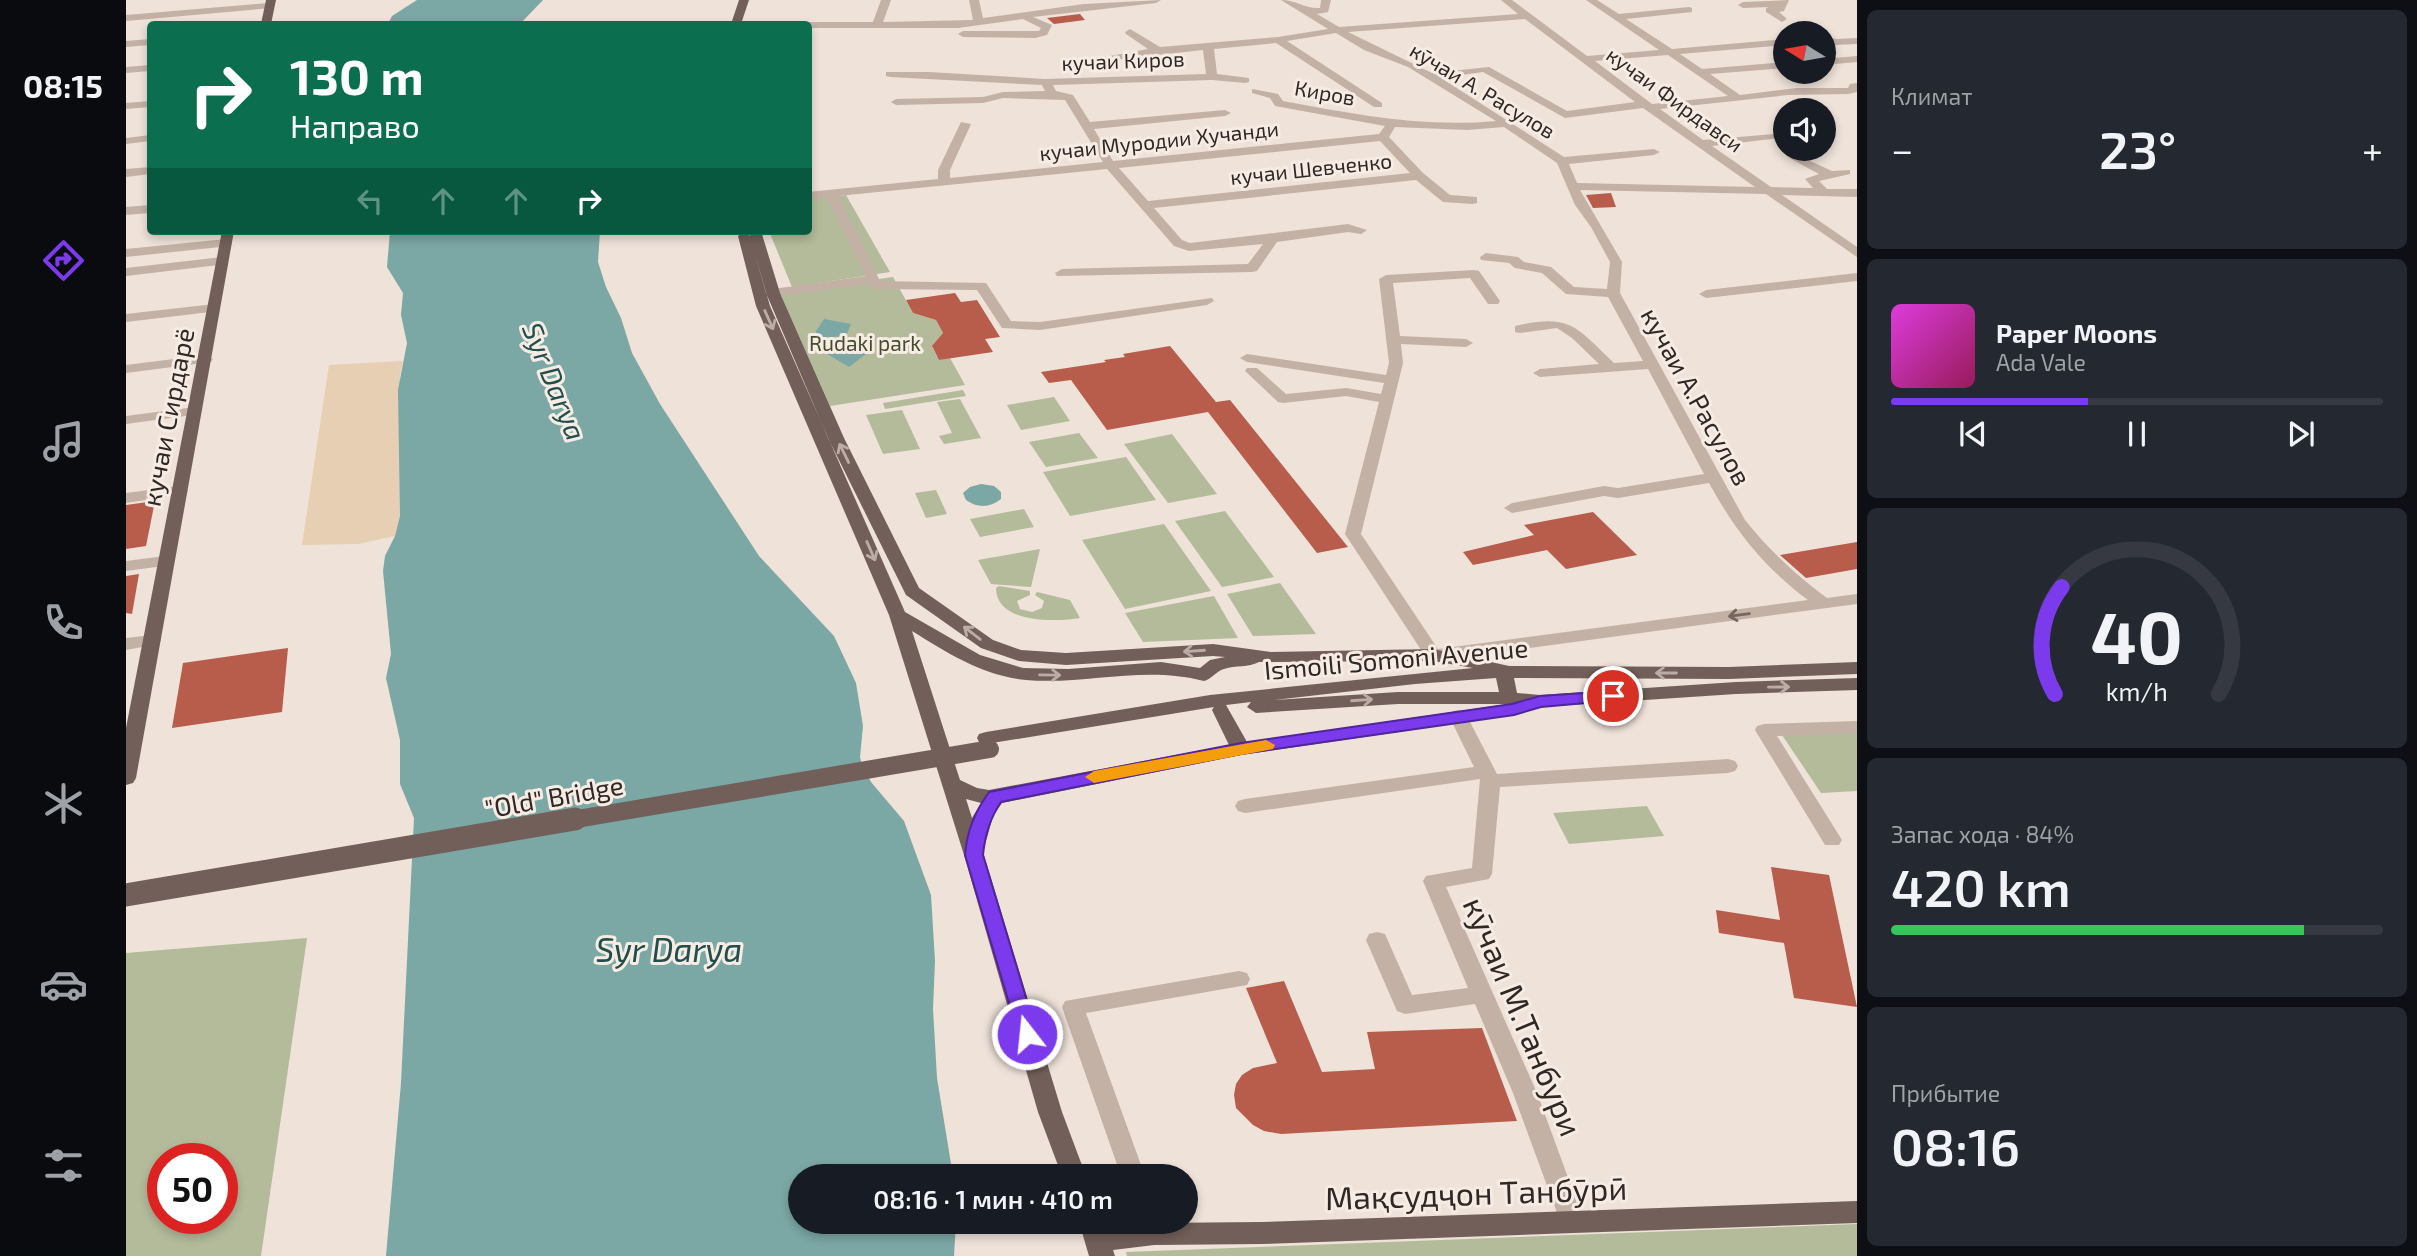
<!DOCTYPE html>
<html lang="ru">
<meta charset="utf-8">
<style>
body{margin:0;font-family:"Exo 2",sans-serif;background:#242831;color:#f1f3f6;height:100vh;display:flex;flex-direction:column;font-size:26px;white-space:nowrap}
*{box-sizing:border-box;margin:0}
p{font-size:23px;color:#9ea1a6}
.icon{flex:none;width:38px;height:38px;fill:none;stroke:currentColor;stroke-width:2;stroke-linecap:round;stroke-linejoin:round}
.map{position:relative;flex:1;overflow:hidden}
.panel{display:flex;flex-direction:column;gap:10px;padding:10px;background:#0d0f14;width:560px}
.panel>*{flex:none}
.guide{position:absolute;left:21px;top:21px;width:665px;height:214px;border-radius:7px;box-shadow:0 4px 10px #0003;background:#0b6e4f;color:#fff;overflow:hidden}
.needle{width:46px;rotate:281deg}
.tools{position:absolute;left:1647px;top:21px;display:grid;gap:14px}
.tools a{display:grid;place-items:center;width:63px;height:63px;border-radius:50%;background:#171b24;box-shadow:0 4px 10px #0003;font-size:35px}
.speed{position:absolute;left:21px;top:1143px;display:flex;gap:14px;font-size:35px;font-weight:700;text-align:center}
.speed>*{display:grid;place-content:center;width:91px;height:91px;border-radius:50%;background:#171b24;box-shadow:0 4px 10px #0003;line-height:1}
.speed .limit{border:10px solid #d22;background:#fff;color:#111}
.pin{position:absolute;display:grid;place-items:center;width:60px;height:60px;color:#fff;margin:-30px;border:4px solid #fff;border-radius:50%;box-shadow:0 2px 7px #0007}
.me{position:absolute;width:77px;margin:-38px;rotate:344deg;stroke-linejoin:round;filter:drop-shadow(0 0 5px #0008)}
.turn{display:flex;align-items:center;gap:24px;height:147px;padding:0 28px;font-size:32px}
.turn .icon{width:91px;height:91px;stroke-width:2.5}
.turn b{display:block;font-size:49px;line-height:60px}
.lanes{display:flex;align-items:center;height:66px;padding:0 28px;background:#0003;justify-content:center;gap:35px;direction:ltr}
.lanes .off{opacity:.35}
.big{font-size:52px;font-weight:600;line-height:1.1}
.panel .card{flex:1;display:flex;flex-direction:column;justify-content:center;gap:10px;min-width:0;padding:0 24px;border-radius:10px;background:#242831}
.panel .dial{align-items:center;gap:0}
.dial svg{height:182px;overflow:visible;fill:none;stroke:#363941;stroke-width:7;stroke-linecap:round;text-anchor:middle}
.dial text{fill:#f1f3f6;stroke:none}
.song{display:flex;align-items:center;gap:21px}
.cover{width:84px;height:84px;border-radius:10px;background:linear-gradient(135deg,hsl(300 70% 55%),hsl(330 70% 35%))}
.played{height:7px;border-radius:4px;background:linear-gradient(90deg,#7c3aed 40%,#363941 40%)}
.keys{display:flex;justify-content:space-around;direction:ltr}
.heat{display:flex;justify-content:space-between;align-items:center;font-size:38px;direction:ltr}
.charge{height:10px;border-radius:5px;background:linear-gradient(90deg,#34c759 84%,#363941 0)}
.trip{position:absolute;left:662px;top:1164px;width:410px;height:70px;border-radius:35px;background:#171b24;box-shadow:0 4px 10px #0003;font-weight:600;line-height:70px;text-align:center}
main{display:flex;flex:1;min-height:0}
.tabs{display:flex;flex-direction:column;width:126px;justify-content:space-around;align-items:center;background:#090b0e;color:#9ea1a6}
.tabs .icon{width:49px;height:49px}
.tabs .active{color:#7c3aed}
.tabs b{font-size:32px;color:#f1f3f6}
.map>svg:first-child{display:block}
.green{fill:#b3bb9b;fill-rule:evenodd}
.sand{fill:#e6cfb2}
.water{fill:#7ba7a5}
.building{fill:#b85c4c}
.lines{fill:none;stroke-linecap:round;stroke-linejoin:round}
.minor{fill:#c4b1a6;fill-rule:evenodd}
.major{fill:#725f59;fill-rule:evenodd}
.major-bridge-far1{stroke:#725f59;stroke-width:18}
.major-bridge{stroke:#725f59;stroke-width:23}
.oneway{stroke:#bbada5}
.oneway2{stroke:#736660}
.route{fill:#7c3aed;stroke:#51269a;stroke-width:2}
.slow{fill:#f59e0b}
.labels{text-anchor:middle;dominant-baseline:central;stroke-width:6;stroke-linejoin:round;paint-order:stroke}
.far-street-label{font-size:21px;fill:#312826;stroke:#f6ece4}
.far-park-label{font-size:21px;fill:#444c2d;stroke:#f6ece4}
.street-label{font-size:26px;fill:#312826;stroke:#f6ece4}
.water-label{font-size:28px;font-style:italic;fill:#214e4c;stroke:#f6ece4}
.near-street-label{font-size:32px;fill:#312826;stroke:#f6ece4}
.near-water-label{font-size:33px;font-style:italic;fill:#214e4c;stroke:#f6ece4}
</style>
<main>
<nav class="tabs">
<b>08:15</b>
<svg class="icon active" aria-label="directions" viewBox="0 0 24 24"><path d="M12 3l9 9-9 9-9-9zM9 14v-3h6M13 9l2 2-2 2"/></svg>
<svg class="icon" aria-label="music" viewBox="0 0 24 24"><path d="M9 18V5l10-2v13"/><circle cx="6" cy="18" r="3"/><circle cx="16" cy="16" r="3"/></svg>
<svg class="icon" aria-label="phone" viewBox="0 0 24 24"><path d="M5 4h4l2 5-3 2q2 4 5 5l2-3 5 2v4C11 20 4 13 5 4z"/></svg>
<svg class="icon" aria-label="climate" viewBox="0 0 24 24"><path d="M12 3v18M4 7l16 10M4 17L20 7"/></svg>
<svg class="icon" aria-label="car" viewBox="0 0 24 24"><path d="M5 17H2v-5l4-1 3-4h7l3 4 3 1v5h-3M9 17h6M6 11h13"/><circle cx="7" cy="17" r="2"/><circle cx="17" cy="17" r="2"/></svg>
<svg class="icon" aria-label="filters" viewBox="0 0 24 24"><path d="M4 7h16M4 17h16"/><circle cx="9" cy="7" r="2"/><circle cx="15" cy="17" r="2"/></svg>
</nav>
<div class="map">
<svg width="1731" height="1256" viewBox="0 0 1731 1256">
<rect width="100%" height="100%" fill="#eee2d9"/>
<path class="green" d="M720 195 764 272 666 287 643 231H682L683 199Z
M767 277 787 313 810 320 817 333 806 347 813 360 824 358 839 385 704 406 654 293Z
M837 390 840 396 759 409 757 403Z
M928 397 944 421 895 430 881 405Z
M834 399 855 438 818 444 813 436 826 433 811 402Z
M776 410 794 449 757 454 740 415Z
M953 433 972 458 920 467 903 442Z
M1046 434 1091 494 1042 503 998 444Z
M1000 457 1030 500 944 516 917 472Z
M810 490 821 514 800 518 789 493Z
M898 509 908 527 854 537 844 519Z
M1099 511 1148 577 1096 587 1049 521Z
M1038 524 1085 591 999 609 956 540Z
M914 549 905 587 865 584 852 560Z
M1154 583 1190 634 1127 636 1101 594Z
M873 586 904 591V595L891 601 894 609 906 612 916 608 918 601 909 595 911 592 944 600 954 618C930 622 870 624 870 588Z
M1088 596 1112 638 1017 642 999 613Z
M1731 730V791L1695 793 1656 735Z
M1521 806 1538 836 1443 844 1427 813Z
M181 938 135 1256H0V953ZM37 1158H96V1218H37Z
M1731 1224V1256H1001L1000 1252Z"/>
<path class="sand" d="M277 361 274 375V516L269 536 232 544 176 545 203 365Z"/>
<path class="water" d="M291 0H417L394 24H262L266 16Z
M264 231H474L472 262 480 287 495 318 506 353 534 404 633 556 708 636 730 683 737 726 734 757 736 765 745 782 778 821 805 895 809 961 807 1009 811 1078 827 1176H674V1222H830L828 1256H260L275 1083 288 818 274 784V740L260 678 265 654 257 571 259 556 269 536 274 516 272 390 281 343 275 315 277 293 261 267Z
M698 319 725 324 720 336 691 338 690 331Z
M725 344 740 354 723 367 698 352Z
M855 484 868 486 875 492V499C864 508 851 508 840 500L837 493 844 487Z"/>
<path class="building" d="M954 14 959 20 928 24 921 18Z
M1485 193 1490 207 1467 208 1460 195Z
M829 293 835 302 851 300 874 337 859 339 867 352 813 360 806 346 817 333 810 320 787 313 780 300Z
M1044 346 1090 402 1104 400 1222 547 1191 553 1082 412 981 430 945 380 923 383 915 372 980 362 978 360 999 357 997 354Z
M29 501 20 546 0 549V505Z
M1467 512 1511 555 1440 569 1421 550 1347 565 1337 552 1408 535 1398 525Z
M1731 542V569L1680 578 1654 555Z
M13 574 6 614 0 613V576Z
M162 648 156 712 46 728 57 663Z
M1645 867 1703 875 1731 1007 1668 998 1658 943 1593 933 1590 910 1654 920Z
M1158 981 1196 1072 1249 1069 1241 1032 1356 1028 1391 1121 1155 1134 1138 1131 1127 1125 1110 1108 1108 1095 1110 1084 1116 1075 1127 1068 1151 1063 1120 988Z"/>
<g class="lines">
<path class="minor" d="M755 0H765L757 22 847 20 843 0H853L857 18 958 4 1035 0 1030 3 907 17 926 25 921 35 909 38 837 37 832 34 837 31H913L915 28 897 19 832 28H682V24H677L682 22H747Z
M1155 0C1170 0 1179 9 1194 8L1195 0H1205L1202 12 1191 14 1213 27 1392 14 1375 0H1386L1461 56 1533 50 1460 0H1471L1493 14 1563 7 1566 8V12L1500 19 1546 49 1659 39V45L1554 54 1576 69 1659 62V68L1584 74 1614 95 1671 88H1722L1724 84 1731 83V92L1722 94 1662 95 1534 109 1577 140 1659 133V137L1655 138 1586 146 1645 187 1687 188 1679 179 1693 174 1665 159 1663 157 1669 154 1706 171 1724 170V174L1693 181 1701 189H1731V197L1656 195 1731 247V257L1640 194 1454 190 1496 262 1494 293 1619 520C1643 550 1670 575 1701 598L1731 594V604L1307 661 1301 659 1219 534 1253 402 1220 396 1157 403 1152 402 1119 371 1121 368H1131L1160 394 1220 388 1255 394 1258 383 1121 362 1114 358 1121 354 1260 375 1263 363 1253 279 1260 275 1348 270 1353 271 1374 301 1372 304H1362L1344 278 1267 283 1274 336 1340 339 1347 343 1340 347 1275 344 1277 363 1235 534 1312 649 1682 600C1637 566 1610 532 1583 483L1492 498 1478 496 1386 513 1378 508 1386 503 1478 486 1492 488 1578 474 1522 369 1414 377 1407 373 1414 369 1473 364 1446 338 1431 328 1394 333 1389 332V326C1445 313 1450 327 1488 363L1517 361 1482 297 1440 294 1416 273 1389 268 1383 263 1355 260 1354 257 1360 253 1392 257 1398 262 1425 267 1448 287 1481 289 1484 262 1465 227 1449 205 1431 163 1378 127 1341 130 1269 127 1263 137 1297 173 1324 195 1351 197V203L1347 204 1317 202 1290 180 1028 208 1056 240 1064 243 1222 224 1241 230 1235 234 1222 232 1151 242 1131 271 1126 272 931 276 929 273 936 269 1122 264 1137 244 1063 251 1048 246 981 169 712 196 754 281 860 283 885 321 914 322 1086 298 1088 301 1081 305 914 330 876 328 851 290 747 289 741 284 647 297 640 293 647 289 740 276 701 198 682 200V192L812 179V170L835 122 845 124 824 170V178L977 162 939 100 877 98 857 103 770 105 765 102 770 99 857 97 877 92 919 91 916 85 764 77 760 76V72H803L919 79 1080 74 1077 50 978 61 973 58 1022 49 1000 34 999 32 1004 29 1034 47 1152 37 1202 29ZM1399 19 1509 102 1441 111 1363 67 1306 73 1222 32ZM1210 33 1238 50 1282 67 1370 121C1297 128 1228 114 1157 101L1152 94 1126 89V93L1144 98 1149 106 1259 126 1253 134 987 161 968 129 1099 116 1105 113 1099 110 964 122 947 95 930 91 927 85 1086 80 1119 83 1123 82V78L1091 74 1088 49 1150 43 1248 107H1256V103L1161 41ZM1542 55 1602 96 1526 104 1469 61ZM1357 72 1439 118 1517 108 1629 187 1451 183 1443 164 1528 155 1534 152 1528 149 1438 157 1315 78ZM1254 141 1284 173 1022 201 993 168Z
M1663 0 1658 11 1653 12 1661 19 1656 22 1640 12V8L1643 7 1617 8 1612 5 1617 2Z
M143 3 146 4V8L0 21V15Z
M1698 35 1710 39 1731 38V44L1709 45 1698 41Z
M24 39V45L0 47V41Z
M1731 56V62L1698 65V59Z
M24 65V71L0 73V67Z
M24 101V107L0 109V103Z
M24 135V141L0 144V138Z
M24 167V174L0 177V169Z
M24 205V213L0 215V207Z
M100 239 106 243 104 246 0 257V249Z
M96 257 101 258V264L0 276V268Z
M1731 273V281L1580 298 1573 294 1580 290Z
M88 304 93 305V311L0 322V314Z
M80 355 87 359 85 362 0 373V365Z
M69 407 74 408 76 411 74 414 0 424V416Z
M54 486 60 488 62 491 60 494 0 503V493Z
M39 556 47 561 45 565 0 571V561Z
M26 635 32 636 35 640 32 644 0 650V638Z
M1332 710 1339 712 1341 716 1371 774 1602 759 1609 761 1612 766 1609 771 1602 773 1374 787 1366 874 1363 879 1320 887 1411 1093 1458 1221 1455 1229 1446 1232 1437 1229 1434 1221 1387 1093 1349 1004 1279 1014 1271 1011 1240 940 1243 934 1251 932 1259 934 1286 995 1342 988 1297 881 1300 876 1346 868 1354 779 1119 813 1112 811 1109 806 1112 801 1119 799 1348 767 1323 716 1325 712Z
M1731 721V733L1651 736 1716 840 1713 845H1699L1629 730 1631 726 1638 724Z
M1113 971 1121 973 1124 979 1121 985 960 1013 1019 1176H995L936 1007 939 1001Z"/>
<path class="major" d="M140 0H150L145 24H135Z
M613 0H623L615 24H605Z
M96 231H108L10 778 7 783 0 785V728Z
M623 231H635L654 293 718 438 793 588 867 640 895 650 940 653 1087 644 1145 652 1307 649 1383 666 1603 667 1731 662V674L1603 679 1388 678 1391 693 1414 695 1610 682 1731 678V690L1610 694 1413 707 1388 715 1115 755 876 803 867 816 857 852 936 1112 960 1176H936L912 1112 838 855 763 615 630 306 612 236 618 232 624 236ZM629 254 640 293 702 438 780 595 855 648 893 661 940 665 1087 656 1099 657 1084 660 1074 668 1035 662 942 669 897 668 854 655 779 612 644 306ZM786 631C821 653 858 676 900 680 960 685 1018 665 1078 681 1086 679 1090 671 1098 669 1110 665 1122 668 1133 662L1307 661 1347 668 1084 695 860 732 853 734 851 738 853 742 860 744 1088 707 1086 710 1103 745 863 790 851 788 834 780ZM1370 678 1373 692H1272L1148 700 1289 684ZM1125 702 1121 707 1130 713 1272 704H1381L1121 742 1100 705ZM840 799 855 803 846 818Z
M1731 1201V1223L1136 1244 1028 1245 987 1250 989 1256H963L953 1222H977L979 1228 1028 1223 1136 1222Z"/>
<path class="major-bridge-far1" d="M439 821 864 749"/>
<path class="major-bridge" d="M0 895 449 819"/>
</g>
<defs><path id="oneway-shaft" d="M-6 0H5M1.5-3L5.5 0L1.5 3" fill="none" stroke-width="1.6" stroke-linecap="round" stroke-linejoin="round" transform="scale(1.75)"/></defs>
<g class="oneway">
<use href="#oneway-shaft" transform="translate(643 320) rotate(66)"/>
<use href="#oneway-shaft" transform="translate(718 453) rotate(-116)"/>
<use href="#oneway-shaft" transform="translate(745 551) rotate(66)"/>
<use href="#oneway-shaft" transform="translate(846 633) rotate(-142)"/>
<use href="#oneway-shaft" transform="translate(1068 651) rotate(176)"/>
<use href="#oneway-shaft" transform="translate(1540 673) rotate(-180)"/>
<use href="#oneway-shaft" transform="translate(924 675) rotate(1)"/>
<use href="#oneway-shaft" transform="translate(1653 687) rotate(-1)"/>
<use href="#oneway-shaft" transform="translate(1236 700) rotate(-4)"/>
</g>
<use class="oneway2" href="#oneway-shaft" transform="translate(1613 615) rotate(173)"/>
<path class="route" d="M1487 691 1493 692 1496 696 1493 700 1415 707 1388 715 1115 754 875 802C864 818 859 834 857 855L911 1034 908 1040 901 1043 894 1040 839 855C841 830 849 812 863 792L1115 743 1386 704 1414 696Z"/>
<path class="slow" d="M1140 740 1149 745 1147 749 968 783 959 777 968 771Z"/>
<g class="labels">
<g class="far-street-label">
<text transform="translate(997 60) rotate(-2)">кучаи Киров</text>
<text transform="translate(1357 90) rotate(31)">кӯчаи А. Расулов</text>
<text transform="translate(1199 92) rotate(10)">Киров</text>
<text transform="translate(1549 99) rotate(36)">кучаи Фирдавси</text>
<text transform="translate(1033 140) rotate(-6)">кучаи Муродии Хучанди</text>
<text transform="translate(1185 168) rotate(-6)">кучаи Шевченко</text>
</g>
<g class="far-park-label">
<text x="739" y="342">Rudaki park</text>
</g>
<g class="street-label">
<text transform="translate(1571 396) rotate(61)">кучаи А.Расулов</text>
<text transform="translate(41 417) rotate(-79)">кучаи Сирдарё</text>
<text transform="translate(1270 658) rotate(-5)">Ismoili Somoni Avenue</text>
<text transform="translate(428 796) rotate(-10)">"Old" Bridge</text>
</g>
<g class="water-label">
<text transform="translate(429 381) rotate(68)">Syr Darya</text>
</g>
<g class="near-street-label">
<text transform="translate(1398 1016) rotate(67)">кӯчаи М.Танбури</text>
<text transform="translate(1350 1192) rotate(-2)">Мақсудҷон Танбӯрӣ</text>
</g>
<g class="near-water-label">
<text x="543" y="949">Syr Darya</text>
</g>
</g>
</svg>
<div class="tools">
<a><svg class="needle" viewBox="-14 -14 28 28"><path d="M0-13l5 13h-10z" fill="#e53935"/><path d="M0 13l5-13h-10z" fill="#9ea1a6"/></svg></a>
<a><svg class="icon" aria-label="sound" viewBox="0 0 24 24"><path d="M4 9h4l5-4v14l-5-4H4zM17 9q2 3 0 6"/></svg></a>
</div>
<div class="speed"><div class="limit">50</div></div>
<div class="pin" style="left:1487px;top:696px;background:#d93025"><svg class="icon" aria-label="arrive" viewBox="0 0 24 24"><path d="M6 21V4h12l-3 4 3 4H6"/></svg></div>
<svg class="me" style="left:901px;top:1034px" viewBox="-20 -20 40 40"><circle r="17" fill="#7c3aed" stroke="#fff" stroke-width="3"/><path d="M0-11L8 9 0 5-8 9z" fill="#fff"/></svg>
<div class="trip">08:16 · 1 мин · 410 m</div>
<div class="guide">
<div class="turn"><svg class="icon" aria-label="right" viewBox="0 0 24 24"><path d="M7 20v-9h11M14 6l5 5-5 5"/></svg><div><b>130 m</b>Направо</div></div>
<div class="lanes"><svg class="icon off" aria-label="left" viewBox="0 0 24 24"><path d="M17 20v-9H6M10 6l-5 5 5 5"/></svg><svg class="icon off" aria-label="ahead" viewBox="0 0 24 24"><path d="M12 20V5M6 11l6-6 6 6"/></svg><svg class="icon off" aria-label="ahead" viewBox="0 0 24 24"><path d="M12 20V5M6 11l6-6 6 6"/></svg><svg class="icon" aria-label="right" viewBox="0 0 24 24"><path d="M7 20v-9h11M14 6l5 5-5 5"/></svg></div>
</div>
</div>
<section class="panel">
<div class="card"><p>Климат</p>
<div class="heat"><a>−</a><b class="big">23°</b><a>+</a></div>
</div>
<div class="card">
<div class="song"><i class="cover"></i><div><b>Paper Moons</b><p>Ada Vale</p></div></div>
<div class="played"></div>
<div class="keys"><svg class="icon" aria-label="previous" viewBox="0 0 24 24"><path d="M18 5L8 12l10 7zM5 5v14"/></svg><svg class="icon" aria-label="pause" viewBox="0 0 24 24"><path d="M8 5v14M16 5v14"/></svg><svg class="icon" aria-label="next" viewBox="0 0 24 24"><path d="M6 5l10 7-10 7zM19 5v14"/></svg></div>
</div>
<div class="card dial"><svg viewBox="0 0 100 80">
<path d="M14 69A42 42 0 1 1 86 69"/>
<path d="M14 69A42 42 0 0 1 17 22" stroke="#7c3aed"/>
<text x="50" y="56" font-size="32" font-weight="700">40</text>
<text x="50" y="72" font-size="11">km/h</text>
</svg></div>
<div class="card"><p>Запас хода · 84%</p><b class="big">420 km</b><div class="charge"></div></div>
<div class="card"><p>Прибытие</p><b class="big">08:16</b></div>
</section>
</main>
